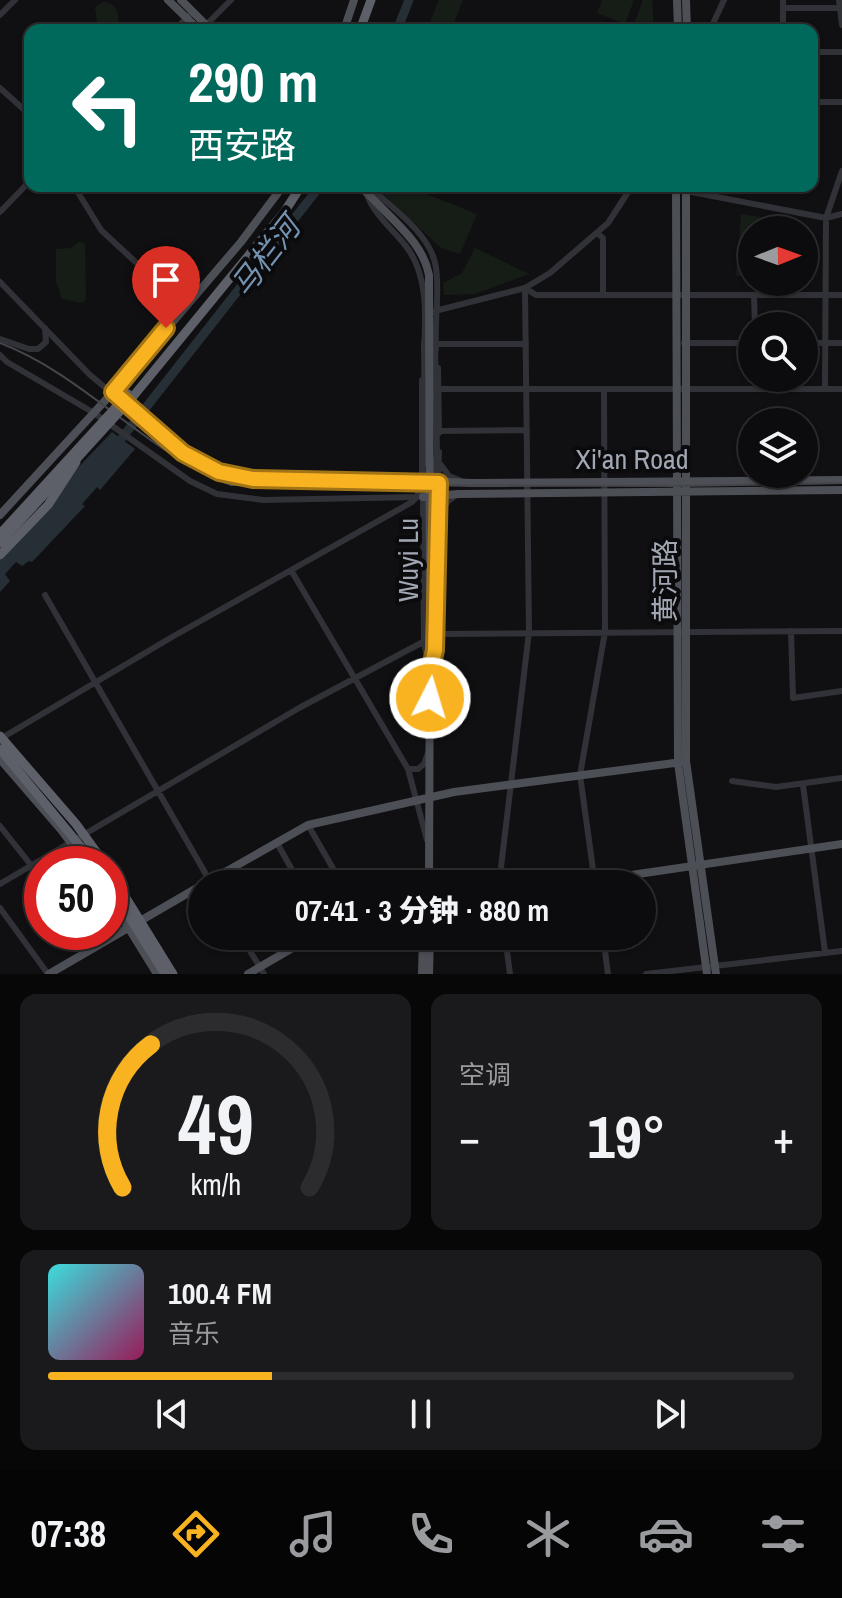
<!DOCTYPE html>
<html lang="zh">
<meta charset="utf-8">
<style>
body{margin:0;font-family:"Archivo Narrow","Noto Sans SC",sans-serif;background:#1a1a1c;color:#f1f3f6;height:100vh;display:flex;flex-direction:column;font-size:30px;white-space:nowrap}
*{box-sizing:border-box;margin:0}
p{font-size:26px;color:#9a9b9e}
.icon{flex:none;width:44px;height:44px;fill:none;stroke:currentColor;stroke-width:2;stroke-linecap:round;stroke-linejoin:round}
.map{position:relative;height:974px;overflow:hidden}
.drawer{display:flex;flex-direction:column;gap:20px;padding:20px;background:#070708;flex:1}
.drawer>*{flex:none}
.guide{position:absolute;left:24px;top:24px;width:794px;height:168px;border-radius:16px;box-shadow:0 2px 6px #0004,0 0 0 2px #2c2c2e;background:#00695c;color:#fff;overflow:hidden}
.needle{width:52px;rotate:89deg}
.tools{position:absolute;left:738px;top:216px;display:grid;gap:16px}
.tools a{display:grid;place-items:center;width:80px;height:80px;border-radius:50%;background:#0c0c0e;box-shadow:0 2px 6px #0004,0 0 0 2px #2c2c2e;font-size:40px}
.speed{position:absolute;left:24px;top:846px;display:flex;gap:16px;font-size:40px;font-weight:700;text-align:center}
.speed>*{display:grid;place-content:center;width:104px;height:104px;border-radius:50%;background:#0c0c0e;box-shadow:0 2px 6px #0004,0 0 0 2px #2c2c2e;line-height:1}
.speed .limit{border:12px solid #d22;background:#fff;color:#111}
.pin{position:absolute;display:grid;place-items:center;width:68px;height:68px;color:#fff;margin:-82px -34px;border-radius:50% 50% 50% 0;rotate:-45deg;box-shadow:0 0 8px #0007}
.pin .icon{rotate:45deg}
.me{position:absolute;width:88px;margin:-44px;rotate:5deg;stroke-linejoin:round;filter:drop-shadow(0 0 6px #0008)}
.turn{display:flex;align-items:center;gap:28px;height:168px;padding:0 32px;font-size:36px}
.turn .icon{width:104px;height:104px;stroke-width:2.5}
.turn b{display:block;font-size:56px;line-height:68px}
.big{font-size:60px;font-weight:800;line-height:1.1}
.drawer .tile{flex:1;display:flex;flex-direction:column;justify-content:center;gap:12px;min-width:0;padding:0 28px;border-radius:16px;background:#1a1a1c}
.drawer .dial{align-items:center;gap:0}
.dial svg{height:208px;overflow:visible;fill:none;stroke:#2c2c2e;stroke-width:7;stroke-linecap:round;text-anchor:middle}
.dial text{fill:#f1f3f6;stroke:none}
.song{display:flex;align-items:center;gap:24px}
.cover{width:96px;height:96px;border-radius:12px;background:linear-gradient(135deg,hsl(180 70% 55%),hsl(330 70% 35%))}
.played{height:8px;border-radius:4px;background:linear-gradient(90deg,#f9b321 30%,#2c2c2e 30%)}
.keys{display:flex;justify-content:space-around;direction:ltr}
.heat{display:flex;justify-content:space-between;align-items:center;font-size:44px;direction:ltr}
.drawer .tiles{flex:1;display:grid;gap:20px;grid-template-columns:1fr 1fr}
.tile:last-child{grid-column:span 2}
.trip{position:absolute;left:188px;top:870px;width:468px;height:80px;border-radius:40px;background:#0c0c0e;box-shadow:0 2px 6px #0004,0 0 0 2px #2c2c2e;font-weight:800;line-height:80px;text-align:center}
.tabs{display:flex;height:128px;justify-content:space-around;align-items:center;background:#050506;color:#9a9b9e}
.tabs .icon{width:56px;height:56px}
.tabs .on{color:#f9b321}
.tabs b{font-size:36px;color:#f1f3f6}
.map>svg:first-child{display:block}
.green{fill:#161d17}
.water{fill:#262f36}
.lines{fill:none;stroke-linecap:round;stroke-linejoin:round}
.river{stroke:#262f36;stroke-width:9}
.minor{stroke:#313237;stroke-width:6}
.major{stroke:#4d4f56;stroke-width:8}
.highway{stroke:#5d6068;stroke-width:9}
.tram{stroke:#44464c;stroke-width:2}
.minor-bridge{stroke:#313237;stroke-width:6}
.major-bridge{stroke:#4d4f56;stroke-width:8}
.highway-bridge{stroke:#5d6068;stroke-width:9}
.route-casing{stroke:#a27415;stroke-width:20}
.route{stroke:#f9b321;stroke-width:14}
.labels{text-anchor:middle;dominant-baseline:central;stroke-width:8;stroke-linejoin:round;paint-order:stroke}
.street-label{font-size:28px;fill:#a1a6b3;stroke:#0b0b0d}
.water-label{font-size:30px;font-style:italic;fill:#7594b1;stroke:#0b0b0d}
</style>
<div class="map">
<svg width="842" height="974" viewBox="0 0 842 974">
<rect width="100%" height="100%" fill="#101012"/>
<path class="green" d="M439 0H463L451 30H427Z
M602 0H634L625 24 597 13Z
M643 0H652L654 30 632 29Z
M104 2C120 4 118 17 119 30H98L95 7Z
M375 186H406L477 214 460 254 441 248Z
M741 214 774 219 773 230H752V276H736Z
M79 242 85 244 86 299 82 303 62 299 56 282V249L71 248Z
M475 248 529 274 475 294 444 295 443 283 462 273Z"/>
<path class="water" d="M112 432 135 449 100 490 97 487 82 504 85 506 32 562 29 561 22 566 16 562 5 574 10 581 0 592V549Z"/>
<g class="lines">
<path class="river" d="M397 30 409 0
M122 438 320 186"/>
<path class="minor" d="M839 0 842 25
M783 8H840
M0 15 15 0
M206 25 231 0
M175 30 189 15
M710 30 724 0
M783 30V0
M812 52H842
M0 88 30 115
M812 102H842
M74 186 101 230 184 307
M631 187 676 189 826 218 842 214
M371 188C394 210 432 235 436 268 440 295 434 323 436 349
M367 195C374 214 392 229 405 245 428 273 426 315 424 349
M0 212 30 181
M597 233 603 238V295
M0 282 89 374 183 453 219 472 253 479 422 481
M525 288 536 295H842
M754 295 755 326
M431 312 525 288 550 273 608 223 632 186
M0 339 29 349H38L46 342 45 328
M684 343H752
M804 343H842
M435 344H526
M0 355 7 362 94 413 190 481 217 494 263 500 418 497
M438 368 439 433
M422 380V485
M440 389H842
M825 389 826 218 842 171
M439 431 527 430
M441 465 449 476 459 480
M423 496 424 640 427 661
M440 514 448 501 456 495
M291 570 408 769 427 840
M45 595 211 883
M791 631 793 698 842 691
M432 661 439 452
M0 739 172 637 412 502 417 497 422 481
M408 769H418L424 764 428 753
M732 781 776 787 842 778
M803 785 825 952
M308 825 342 884
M0 826 42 879
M277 843 300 884
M0 884 299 708 438 634 842 631
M499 884 529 632 525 288
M595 884 580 775 605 632 604 389
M0 908 48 974
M78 932 89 949
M241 936 264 974
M505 936 510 974
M603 936 608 974
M646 974 842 951"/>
<path class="major" d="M168 0 199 30
M181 0 211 30
M677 0 678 30
M686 0 687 30
M344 30 354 0
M360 186 380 206
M676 186 678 763 707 974
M686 186V761L716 974
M422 481 473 483 842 480
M423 497 458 494 842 490
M0 515 113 392 241 242 283 186
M0 759 62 831 87 864
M204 884 308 825 454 792 682 762
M429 884 430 623
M570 884 842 844
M110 898 157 974
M49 974 202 885
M248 974 313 936
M422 974 423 936
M429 974 430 936"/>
<path class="highway" d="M360 30 371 0
M0 555 48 505 76 462
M0 736 76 824 105 864
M0 749 95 864
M110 872 173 974
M110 886 165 974"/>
<path class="tram" d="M0 343C86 376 146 453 231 485L678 486 842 483"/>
<path class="minor-bridge" d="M424 344 425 454 427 464
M433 472 437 455 435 344"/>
<path class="major-bridge" d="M380 206C400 227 423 245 429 275L430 623"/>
<path class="highway-bridge" d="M0 534 128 394
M0 543 131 399 285 211 301 186"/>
</g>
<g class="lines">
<defs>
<path id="route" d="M166 328 113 392 183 453 219 472 253 479 439 483 435 650 430 672V698"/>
</defs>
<use href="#route" class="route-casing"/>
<use href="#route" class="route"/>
</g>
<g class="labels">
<g class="street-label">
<text x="632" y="459">Xi'an Road</text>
<text transform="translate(408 560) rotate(-90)">Wuyi Lu</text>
<text transform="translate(665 581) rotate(-90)">黄河路</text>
</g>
<g class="water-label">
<text transform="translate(265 256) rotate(-52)">马栏河</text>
</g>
</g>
</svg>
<div class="tools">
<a><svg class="needle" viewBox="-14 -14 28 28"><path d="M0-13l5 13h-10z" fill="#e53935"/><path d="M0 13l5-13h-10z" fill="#9a9b9e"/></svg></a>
<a><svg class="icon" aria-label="search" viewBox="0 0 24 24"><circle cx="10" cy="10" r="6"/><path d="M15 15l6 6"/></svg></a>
<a><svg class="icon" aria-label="layers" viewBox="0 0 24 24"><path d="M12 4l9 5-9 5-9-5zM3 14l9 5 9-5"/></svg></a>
</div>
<div class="speed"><div class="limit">50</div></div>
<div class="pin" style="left:166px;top:328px;background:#d93025"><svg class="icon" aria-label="arrive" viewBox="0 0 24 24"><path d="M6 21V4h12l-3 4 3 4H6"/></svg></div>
<svg class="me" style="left:430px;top:698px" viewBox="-20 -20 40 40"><circle r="17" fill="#f9b321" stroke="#fff" stroke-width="3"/><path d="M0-11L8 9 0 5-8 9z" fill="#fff"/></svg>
<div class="trip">07:41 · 3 分钟 · 880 m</div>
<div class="guide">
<div class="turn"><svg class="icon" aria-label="left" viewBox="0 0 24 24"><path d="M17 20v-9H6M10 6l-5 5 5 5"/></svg><div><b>290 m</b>西安路</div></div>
</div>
</div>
<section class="drawer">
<div class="tiles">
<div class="tile dial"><svg viewBox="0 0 100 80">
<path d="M14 69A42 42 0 1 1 86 69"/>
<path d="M14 69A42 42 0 0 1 25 14" stroke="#f9b321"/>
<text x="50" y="56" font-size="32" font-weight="700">49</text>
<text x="50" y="72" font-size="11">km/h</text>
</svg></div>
<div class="tile"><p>空调</p>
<div class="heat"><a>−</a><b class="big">19°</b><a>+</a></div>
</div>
<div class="tile">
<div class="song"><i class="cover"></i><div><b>100.4 FM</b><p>音乐</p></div></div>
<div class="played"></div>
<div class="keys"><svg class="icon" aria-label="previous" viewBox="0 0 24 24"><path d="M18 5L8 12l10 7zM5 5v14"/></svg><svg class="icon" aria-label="pause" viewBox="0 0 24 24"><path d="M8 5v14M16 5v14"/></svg><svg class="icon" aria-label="next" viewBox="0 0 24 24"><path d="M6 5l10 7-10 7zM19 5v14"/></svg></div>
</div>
</div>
</section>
<nav class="tabs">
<b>07:38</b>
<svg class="icon on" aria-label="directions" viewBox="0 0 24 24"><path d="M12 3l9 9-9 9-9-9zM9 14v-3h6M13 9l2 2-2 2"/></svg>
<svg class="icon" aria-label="music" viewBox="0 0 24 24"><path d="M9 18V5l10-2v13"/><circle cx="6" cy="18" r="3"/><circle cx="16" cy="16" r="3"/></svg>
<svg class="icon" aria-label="phone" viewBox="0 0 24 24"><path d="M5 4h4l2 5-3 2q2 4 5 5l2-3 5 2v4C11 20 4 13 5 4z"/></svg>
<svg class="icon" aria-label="climate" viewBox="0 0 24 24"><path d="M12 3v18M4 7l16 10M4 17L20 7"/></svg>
<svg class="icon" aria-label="car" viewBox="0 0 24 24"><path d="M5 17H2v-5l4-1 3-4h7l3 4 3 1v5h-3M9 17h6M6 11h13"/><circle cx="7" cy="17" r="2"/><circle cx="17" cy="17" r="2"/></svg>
<svg class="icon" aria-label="filters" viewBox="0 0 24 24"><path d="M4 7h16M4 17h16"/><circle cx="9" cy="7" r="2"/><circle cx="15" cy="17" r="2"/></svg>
</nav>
